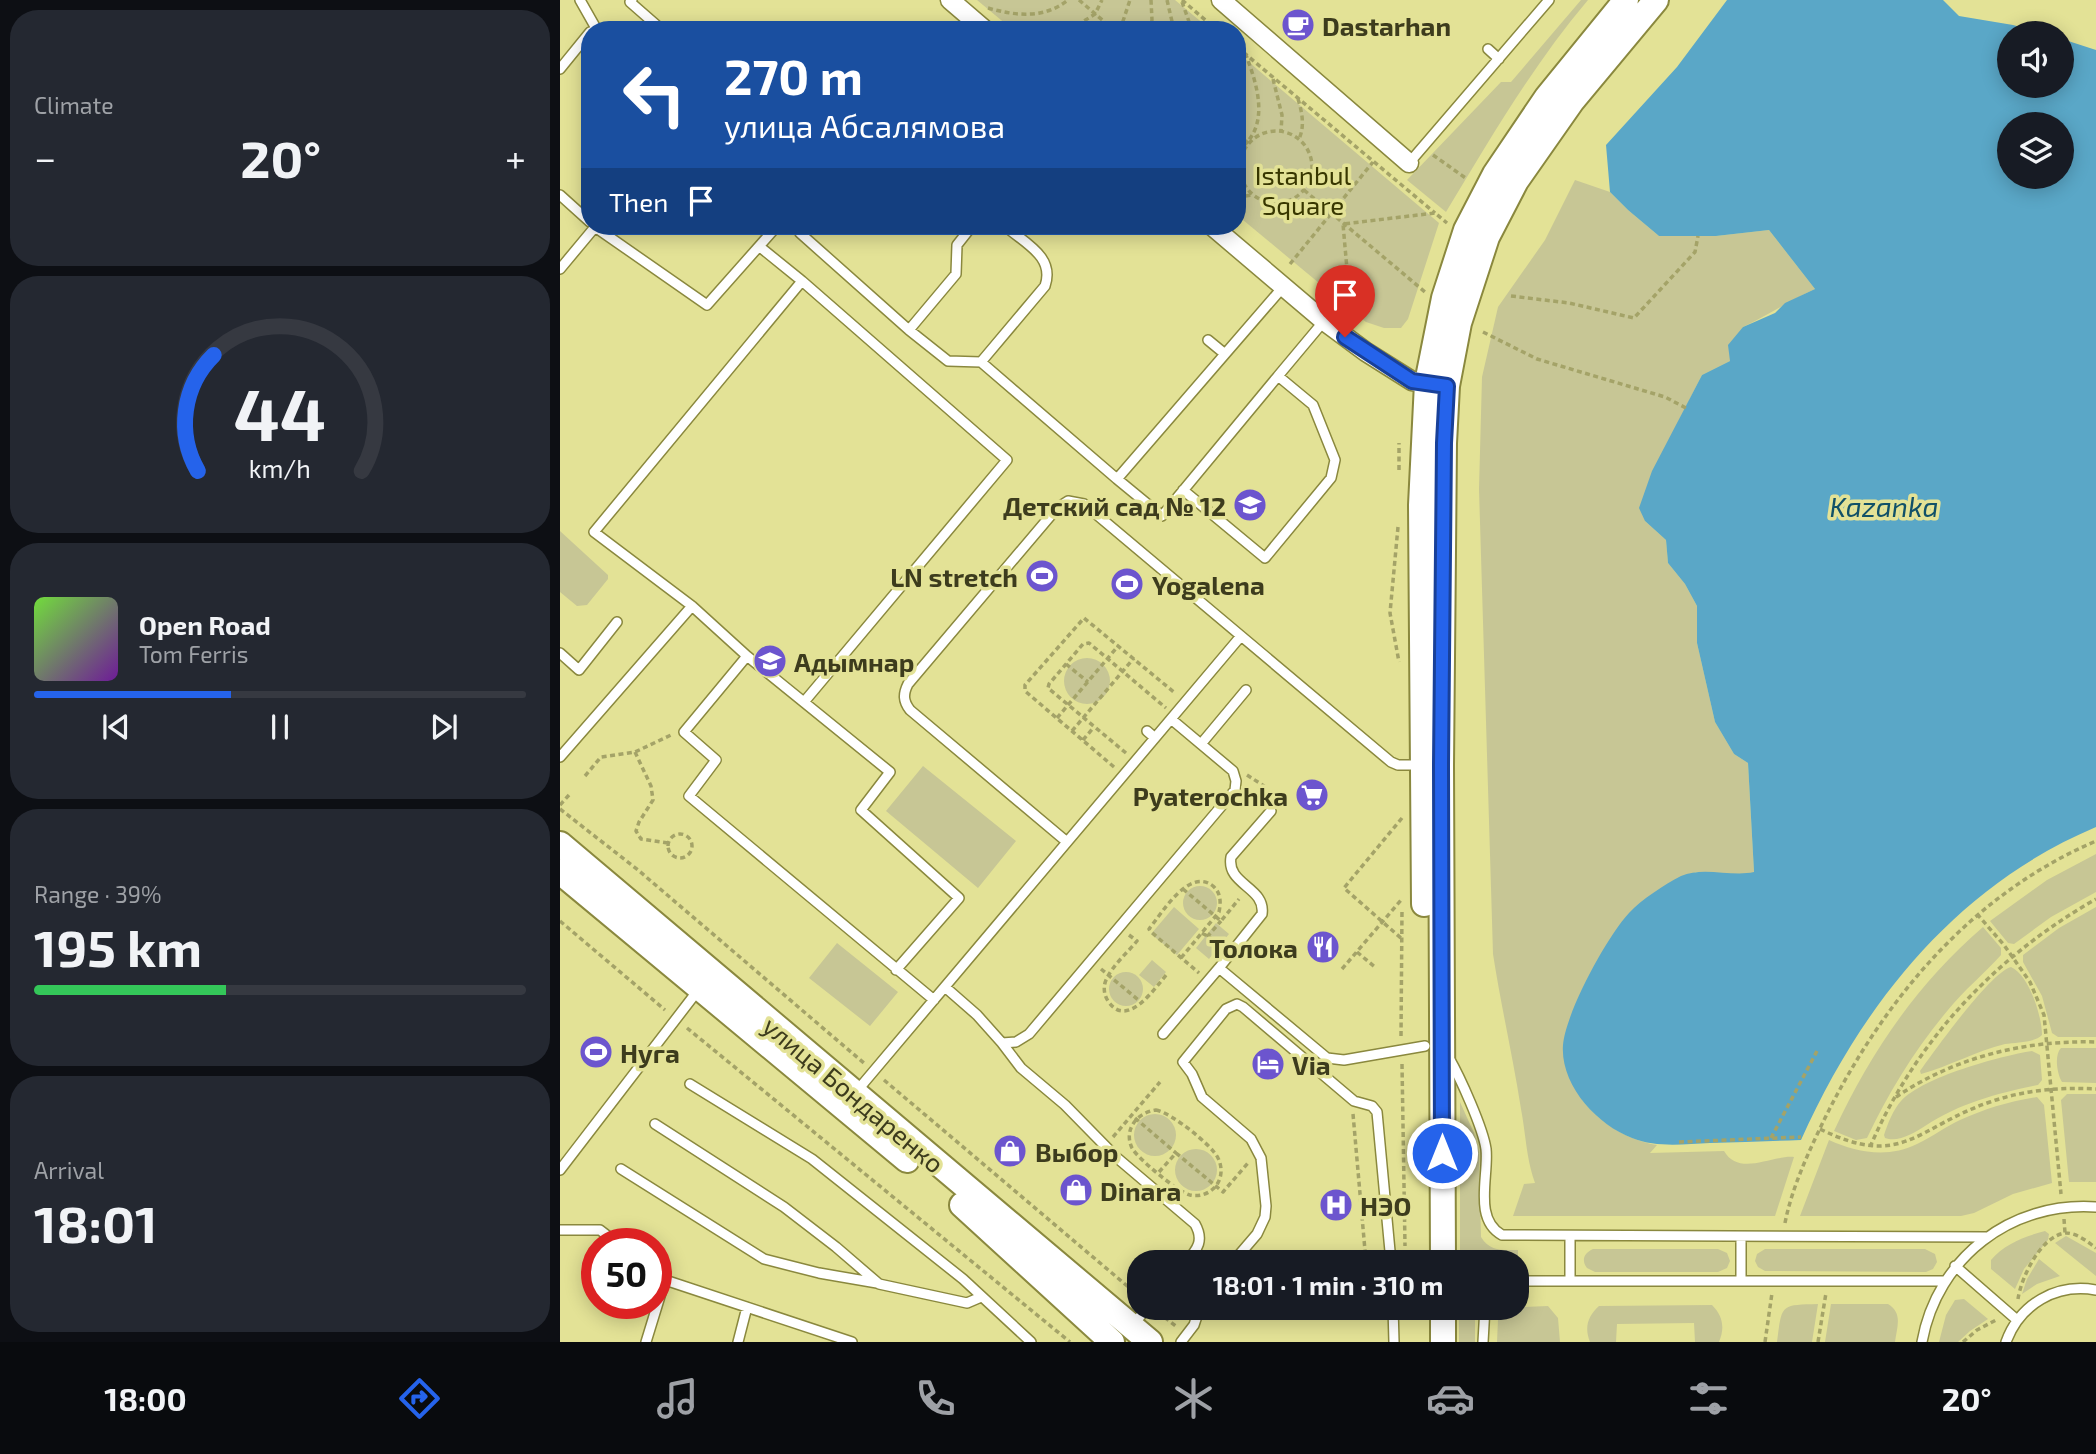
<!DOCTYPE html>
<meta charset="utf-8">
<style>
body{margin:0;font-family:"Exo 2",sans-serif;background:#242831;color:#f1f3f6;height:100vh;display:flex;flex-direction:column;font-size:26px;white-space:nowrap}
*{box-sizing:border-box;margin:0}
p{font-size:23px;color:#9ea1a6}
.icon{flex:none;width:38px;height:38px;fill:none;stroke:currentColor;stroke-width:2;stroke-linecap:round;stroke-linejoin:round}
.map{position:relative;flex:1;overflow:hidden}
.side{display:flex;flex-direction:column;gap:10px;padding:10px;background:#0d0f14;width:560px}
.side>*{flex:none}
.top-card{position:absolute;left:21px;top:21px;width:665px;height:214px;border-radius:28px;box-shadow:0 4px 18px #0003;background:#1a4fa0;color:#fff;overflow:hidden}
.tools{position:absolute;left:1437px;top:21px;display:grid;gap:14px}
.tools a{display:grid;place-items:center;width:77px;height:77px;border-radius:50%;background:#171b24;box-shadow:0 4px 18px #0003;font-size:35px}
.speed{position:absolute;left:21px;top:1228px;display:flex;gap:14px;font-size:35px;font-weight:700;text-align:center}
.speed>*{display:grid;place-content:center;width:91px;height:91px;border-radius:50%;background:#171b24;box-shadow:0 4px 18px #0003;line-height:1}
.speed .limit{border:10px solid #d22;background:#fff;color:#111}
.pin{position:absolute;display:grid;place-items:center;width:60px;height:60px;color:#fff;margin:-72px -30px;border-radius:50% 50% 50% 0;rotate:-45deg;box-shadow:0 0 7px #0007}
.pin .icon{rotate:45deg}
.me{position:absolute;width:77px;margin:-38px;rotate:0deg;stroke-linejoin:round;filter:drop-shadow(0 0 5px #0008)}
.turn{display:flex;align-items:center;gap:24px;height:147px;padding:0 28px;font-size:32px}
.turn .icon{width:91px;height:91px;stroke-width:2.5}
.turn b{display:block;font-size:49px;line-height:60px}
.then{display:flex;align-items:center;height:66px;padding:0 28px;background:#0003;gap:14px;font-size:26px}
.big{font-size:52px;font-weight:700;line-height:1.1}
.side .tile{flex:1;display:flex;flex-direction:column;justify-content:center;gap:10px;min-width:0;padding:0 24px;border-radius:28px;background:#242831}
.side .dial{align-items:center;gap:0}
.dial svg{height:182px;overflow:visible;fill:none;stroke:#363941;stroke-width:7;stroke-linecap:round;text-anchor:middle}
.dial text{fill:#f1f3f6;stroke:none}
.song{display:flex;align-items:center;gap:21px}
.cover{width:84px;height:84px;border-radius:10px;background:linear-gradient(135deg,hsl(100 70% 55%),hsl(280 70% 35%))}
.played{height:7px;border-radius:4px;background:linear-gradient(90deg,#2563eb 40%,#363941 40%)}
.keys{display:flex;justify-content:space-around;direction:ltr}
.heat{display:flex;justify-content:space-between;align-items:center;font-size:38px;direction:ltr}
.charge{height:10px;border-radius:5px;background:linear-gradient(90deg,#34c759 39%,#363941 0)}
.trip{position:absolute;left:567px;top:1250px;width:402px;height:70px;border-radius:28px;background:#171b24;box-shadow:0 4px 18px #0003;font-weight:700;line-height:70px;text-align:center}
.dock{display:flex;height:112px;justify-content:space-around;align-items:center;background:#090b0e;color:#9ea1a6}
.dock .icon{width:49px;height:49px}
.dock .selected{color:#2563eb}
.dock b{font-size:32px;color:#f1f3f6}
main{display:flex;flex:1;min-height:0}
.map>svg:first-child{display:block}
.green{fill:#c7c695}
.water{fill:#5aa7c7;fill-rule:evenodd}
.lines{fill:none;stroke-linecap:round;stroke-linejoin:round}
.lane-casing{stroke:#8a883e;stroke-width:12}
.street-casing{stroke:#8a883e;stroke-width:21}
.secondary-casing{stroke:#8a883e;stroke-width:28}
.path{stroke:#a4a368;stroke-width:3.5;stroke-dasharray:5 3.5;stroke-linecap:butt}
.lane{stroke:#fff;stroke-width:9}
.street{stroke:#fff;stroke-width:18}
.secondary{stroke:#fff;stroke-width:24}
.route-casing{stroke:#184099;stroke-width:18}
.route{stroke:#2563eb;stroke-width:12}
.labels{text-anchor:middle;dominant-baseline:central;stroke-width:7;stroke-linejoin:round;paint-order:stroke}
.poi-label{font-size:26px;font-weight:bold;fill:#3d3c1d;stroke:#e3e296;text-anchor:start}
.park-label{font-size:26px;fill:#383700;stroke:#e3e296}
.street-label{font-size:26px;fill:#3d3c1d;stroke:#e3e296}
.water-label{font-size:28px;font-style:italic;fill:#115168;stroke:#e3e296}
</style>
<main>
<section class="side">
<div class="tile"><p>Climate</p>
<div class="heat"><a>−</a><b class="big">20°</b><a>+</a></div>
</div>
<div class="tile dial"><svg viewBox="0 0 100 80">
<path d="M14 69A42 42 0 1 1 86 69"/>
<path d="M14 69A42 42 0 0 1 21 18" stroke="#2563eb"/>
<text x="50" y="56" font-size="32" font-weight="700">44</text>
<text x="50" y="72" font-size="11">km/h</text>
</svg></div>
<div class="tile">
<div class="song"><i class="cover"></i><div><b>Open Road</b><p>Tom Ferris</p></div></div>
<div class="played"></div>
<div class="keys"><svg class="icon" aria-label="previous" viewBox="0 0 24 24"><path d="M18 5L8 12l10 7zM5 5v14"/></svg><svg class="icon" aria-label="pause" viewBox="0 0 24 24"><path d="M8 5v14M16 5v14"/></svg><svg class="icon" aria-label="next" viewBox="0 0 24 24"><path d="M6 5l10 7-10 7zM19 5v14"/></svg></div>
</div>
<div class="tile"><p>Range · 39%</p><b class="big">195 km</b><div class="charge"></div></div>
<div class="tile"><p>Arrival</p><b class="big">18:01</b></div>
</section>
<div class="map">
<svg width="1536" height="1342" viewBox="0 0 1536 1342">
<rect width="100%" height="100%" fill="#e3e296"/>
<path class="green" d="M417 0H615L651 30H453Z
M1021 0H1028C973 65 930 139 886 212L847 180 941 82H951Z
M677 52 879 223 848 319 841 328H824L806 322 677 215Z
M1015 180 1050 192 1068 210 1099 236H1156L1209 230 1255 289C1230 300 1209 315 1183 327L1170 361 1142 375 1119 420 1085 521 1106 540 1108 563 1125 584 1137 606V643L1155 722 1174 754 1188 763 1194 873 1178 875 1135 872 1022 1100C1040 1123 1067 1140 1097 1145L1090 1153 1164 1151C1179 1177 1212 1155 1234 1157L1215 1216H953L964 1184 975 1183C966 1158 966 1135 961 1109 953 1057 941 1006 933 954L919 489 922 377 938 307 985 240Z
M0 531 48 575V579L27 605 17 606 0 592Z
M504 681a23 23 0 1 1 46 0a23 23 0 1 1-46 0Z
M363 766 456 841 418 888 326 811Z
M1536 854V892L1491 917 1454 944 1448 943 1430 921 1487 880Z
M623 903a17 17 0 1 1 34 0a17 17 0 1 1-34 0Z
M614 907 639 929 617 955 591 934Z
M1536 907V1037H1498L1492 1033 1482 996 1463 962V955L1499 928Z
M656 923 669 934 649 959 636 948Z
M1423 927 1441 948V955C1424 974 1404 990 1388 1010 1355 1049 1329 1092 1307 1138L1296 1140 1274 1131C1310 1053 1357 984 1423 927Z
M277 943 338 992 310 1026 249 978Z
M592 960 606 972 594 987 579 975Z
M1451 967C1469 975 1482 1016 1482 1035 1474 1043 1456 1042 1445 1044 1416 1051 1390 1066 1361 1074L1360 1071C1375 1050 1430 973 1451 967Z
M549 989a17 17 0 1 1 34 0a17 17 0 1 1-34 0Z
M1501 1048H1536V1083L1502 1082C1497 1074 1494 1055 1501 1048Z
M1472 1051 1480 1055 1482 1080 1478 1085C1439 1093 1400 1103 1365 1126 1354 1133 1338 1143 1325 1138L1324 1135C1328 1123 1333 1110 1341 1101 1363 1077 1440 1056 1472 1051Z
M1507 1094H1536V1182H1509L1501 1100Z
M1477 1097 1484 1105 1492 1183 1453 1194 1414 1213 1401 1216H1240L1269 1140C1297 1153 1329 1158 1357 1144 1372 1137 1385 1127 1400 1120 1424 1109 1450 1101 1477 1097Z
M900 1102 914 1133 919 1153 921 1237C930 1252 943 1250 958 1250V1272L957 1262H900Z
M574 1135a21 21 0 1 1 42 0a21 21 0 1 1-42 0Z
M615 1170a21 21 0 1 1 42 0a21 21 0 1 1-42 0Z
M1485 1231 1489 1234 1488 1240 1464 1269 1455 1289 1431 1269V1260C1444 1244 1466 1236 1485 1231Z
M1506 1236 1536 1253V1276L1495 1243Z
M1033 1249H1158L1167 1253 1170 1261 1167 1268 1158 1272H1035L1027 1268C1021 1260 1024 1253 1033 1249Z
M1205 1249H1365L1375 1254 1377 1262 1373 1269 1366 1272 1205 1271 1198 1267 1195 1261 1197 1254Z
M1479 1259 1500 1276 1477 1284 1462 1294 1467 1279Z
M1404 1299 1428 1319 1410 1331 1398 1342H1379L1386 1315 1395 1300Z
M1258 1304 1252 1342H1217C1222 1304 1220 1305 1258 1304Z
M1271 1304H1328C1343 1313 1337 1327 1335 1342H1265Z
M1152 1305C1163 1316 1165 1328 1159 1342H1135L1134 1323 1057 1324 1056 1342H1030C1024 1327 1028 1316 1039 1306Z
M988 1306 998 1318 1000 1342H937L938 1320 945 1308Z
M899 1307H915V1342H899Z"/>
<path class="water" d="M1167 0H1383L1399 16 1453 25 1482 33H1449V86H1502V39L1536 50V827C1396 886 1302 1004 1241 1140 1211 1141 1181 1142 1150 1143 1124 1144 1097 1148 1072 1138 1037 1125 1000 1085 1003 1045 1006 1012 1046 938 1069 913 1082 899 1104 885 1121 876 1143 866 1171 877 1194 872L1188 763 1174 754 1155 722 1137 643V606L1125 584 1108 563 1106 540 1085 521 1079 508 1092 471 1142 375 1170 361 1168 345 1183 327 1215 313 1225 303 1255 289 1209 230 1156 236H1099L1068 210 1050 192 1046 145 1117 67ZM1449 124H1502V177H1449Z"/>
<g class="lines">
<defs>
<path id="lane" d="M20 0 37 30
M72 0 70 2 102 30
M928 49 939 59
M0 69 30 32
M849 163 989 0
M0 195 30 222
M246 226 240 233 349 330 388 361 421 362 557 479 723 287
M0 269 35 227 147 305 217 226
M242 281 447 460 244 702
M349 330 396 274 397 245 412 226
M648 340 665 354
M421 362 485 286C495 257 466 244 445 226
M718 376 764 321
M557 479 602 516 718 376 753 405 775 460 771 478 705 558 623 490
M132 606 187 656 124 732 156 760 129 796 374 1000
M0 653 19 670 57 622
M187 656 330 772 301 810 399 898 336 970
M587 731 595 738
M641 744 686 690
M0 757 132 606 34 532 242 281 200 247
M711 811 671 857C666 885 706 887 702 914L659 968 767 1058 784 1060 865 1046
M507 842 350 710C343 701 343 694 348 684L497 508 508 501 524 504 831 762 838 765H861
M385 987 417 1015 442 1043 456 1042 469 1034 675 790 676 781 673 771 611 719
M603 1034 659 968
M442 1043 461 1068 505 1105 556 1157 635 1224C644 1240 638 1249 626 1262
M889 1058C900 1077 923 1128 926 1149 929 1176 913 1219 942 1235L1427 1237
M130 1084 252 1159 403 1279 471 1342
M296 1092 681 636
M95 1124 224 1207 276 1247 319 1284 407 1303 421 1297
M61 1169 204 1259 259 1273 317 1283
M0 1170 139 989
M0 1230H40L58 1244
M1010 1236V1281
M1181 1237V1281
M673 1262 697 1234 705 1217 706 1206 701 1158 691 1139 642 1097 632 1074 623 1062 666 1009 677 1004 683 1007 794 1101 812 1106 817 1112 831 1262
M1395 1266 1457 1320
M96 1273 105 1280 292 1342
M957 1281H1385
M833 1307 834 1342
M572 1326 588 1307
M86 1342 105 1280
M178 1342 187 1307
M621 1342 634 1325 640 1307
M923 1342 925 1307
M1362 1342C1377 1258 1451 1201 1536 1207
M1446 1342C1460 1304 1496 1283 1536 1290"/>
<path id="street" d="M390 0 425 30
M661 0 849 163
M652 226 764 321 806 352 852 381 878 385"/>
<path id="secondary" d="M0 844 590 1342
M0 872 347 1160
M864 904 861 505 867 383 884 298 906 230 935 174 987 97 1066 0
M402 1205 552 1342
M883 1262 881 765 884 443 887 386 899 323 927 237 956 181 1012 101 1096 0
M883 1307V1342"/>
</defs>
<use href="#lane" class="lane-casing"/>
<use href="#street" class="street-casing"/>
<use href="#secondary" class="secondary-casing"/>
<path class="path" d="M519 0 554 30
M607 0 614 30
M622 0 657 30
M622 2 632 30
M428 8C456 16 484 19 508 0
M448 26 460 30
M510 30 535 14 542 0
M560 30 570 0
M590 30 592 20 591 0
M677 47 875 213
M677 67 680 79 677 104
M713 79 722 115 721 132
M738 99C742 112 745 126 739 139
M680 167a36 36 0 1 1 72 0a36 36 0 1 1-72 0Z
M677 134 688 143
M677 151C711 128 698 87 686 55
M873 155 907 179
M744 190 865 292
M677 197 693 195
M730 264 813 162
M951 296 1009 303 1074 318 1135 252 1138 236
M791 315 783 224 875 213 887 223
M923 332 977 359 1105 397 1126 408
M839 470V443
M838 527 830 613 839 662
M506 664 528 682
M497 718 559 645
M512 731 574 658
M523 740 534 727
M75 752 91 786 93 800 79 822 76 831 81 839 108 843
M566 753 488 688 489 684 523 644 529 643 606 708
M554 767 465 691V685L524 618 615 693
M687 775 704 786 708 799
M25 776 41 757 75 752 111 735
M0 805 9 795
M0 809 78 870 305 1064
M842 818 784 888 842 939
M108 846a12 12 0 1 1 24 0a12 12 0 1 1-24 0Z
M623 889 661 921 679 899
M1417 914 1444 945 1470 982 1484 1015 1501 1194
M0 921 105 1010
M642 933 662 945
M569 935 577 941C567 953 552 966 546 980 543 987 544 995 548 1001 567 1030 595 988 607 974
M647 937 661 921
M797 952 816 968
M621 958 659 912C661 902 661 893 653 886 629 867 602 913 589 929L590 931 639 973
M541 969 582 1003
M782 969 842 899
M127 1028 510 1342
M841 1036 842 910
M842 1064 845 1246
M324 1080 579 1296
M1336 1097C1395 1057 1465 1040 1536 1042
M596 1110C610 1112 652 1145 658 1158 663 1168 662 1180 654 1188 648 1194 639 1197 630 1195 618 1192 578 1159 572 1148 563 1129 578 1112 596 1110Z
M793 1114 806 1262
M575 1118 616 1153
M1260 1129C1343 1170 1356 1127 1430 1102 1464 1090 1500 1087 1536 1089
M553 1137 600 1082
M1211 1138 1257 1051
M1119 1142 1241 1137
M1310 1147C1356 1040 1436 956 1536 899
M599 1172 616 1153 663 1192 688 1163
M1504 1219 1505 1233
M1225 1223C1232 1187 1249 1151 1265 1118 1324 999 1412 894 1536 841
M1458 1299C1461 1278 1481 1235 1506 1233 1517 1233 1528 1242 1536 1248
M598 1312 617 1327
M1205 1342 1212 1293
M1258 1342 1266 1293
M1403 1342 1417 1330 1436 1320"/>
<use href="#lane" class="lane"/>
<use href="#street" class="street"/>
<use href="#secondary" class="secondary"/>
</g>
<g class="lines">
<defs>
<path id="route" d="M785 337 852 381 887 386 884 443 881 765 882 1153"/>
</defs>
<use href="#route" class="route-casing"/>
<use href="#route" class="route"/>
</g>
<defs>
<symbol id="cafe-disc" viewBox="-11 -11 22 22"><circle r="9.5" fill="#6c55ce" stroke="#e3e296"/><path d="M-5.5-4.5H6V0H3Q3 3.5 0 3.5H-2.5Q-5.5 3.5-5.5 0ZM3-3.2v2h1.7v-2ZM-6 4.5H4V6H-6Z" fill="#fff"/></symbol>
<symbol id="school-disc" viewBox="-11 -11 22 22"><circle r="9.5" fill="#6c55ce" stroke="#e3e296"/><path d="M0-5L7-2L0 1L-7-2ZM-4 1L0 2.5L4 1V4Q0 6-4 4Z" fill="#fff"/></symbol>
<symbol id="stadium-disc" viewBox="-11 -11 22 22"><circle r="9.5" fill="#6c55ce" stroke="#e3e296"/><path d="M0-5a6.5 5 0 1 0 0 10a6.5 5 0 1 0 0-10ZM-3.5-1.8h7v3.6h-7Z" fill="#fff"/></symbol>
<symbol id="supermarket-disc" viewBox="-11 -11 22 22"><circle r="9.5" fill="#6c55ce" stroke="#e3e296"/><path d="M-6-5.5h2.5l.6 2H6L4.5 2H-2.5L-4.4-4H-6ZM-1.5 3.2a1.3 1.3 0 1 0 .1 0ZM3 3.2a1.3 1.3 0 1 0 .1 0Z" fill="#fff"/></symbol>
<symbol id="restaurant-disc" viewBox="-11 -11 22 22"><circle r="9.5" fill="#6c55ce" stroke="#e3e296"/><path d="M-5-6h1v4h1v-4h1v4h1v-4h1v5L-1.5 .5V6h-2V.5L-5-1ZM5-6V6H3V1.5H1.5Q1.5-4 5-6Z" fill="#fff"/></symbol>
<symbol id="hotel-disc" viewBox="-11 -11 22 22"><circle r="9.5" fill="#6c55ce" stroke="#e3e296"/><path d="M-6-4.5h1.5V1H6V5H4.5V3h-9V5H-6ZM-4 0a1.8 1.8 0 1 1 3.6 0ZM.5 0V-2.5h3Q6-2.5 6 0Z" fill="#fff"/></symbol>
<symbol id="shop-disc" viewBox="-11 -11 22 22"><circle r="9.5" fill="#6c55ce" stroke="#e3e296"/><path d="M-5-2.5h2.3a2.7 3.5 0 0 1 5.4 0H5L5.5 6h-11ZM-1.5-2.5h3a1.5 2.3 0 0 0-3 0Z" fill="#fff"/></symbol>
<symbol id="hospital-disc" viewBox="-11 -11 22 22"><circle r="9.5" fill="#6c55ce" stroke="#e3e296"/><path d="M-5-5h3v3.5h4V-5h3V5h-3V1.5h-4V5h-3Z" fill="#fff"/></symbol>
</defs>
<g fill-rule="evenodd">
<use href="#cafe-disc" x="719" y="6" width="38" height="38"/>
<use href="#school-disc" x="671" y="486" width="38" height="38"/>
<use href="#stadium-disc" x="463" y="557" width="38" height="38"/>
<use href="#stadium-disc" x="548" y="565" width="38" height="38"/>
<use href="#school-disc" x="191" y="642" width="38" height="38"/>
<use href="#supermarket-disc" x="733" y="776" width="38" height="38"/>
<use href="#restaurant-disc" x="744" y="928" width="38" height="38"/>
<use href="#stadium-disc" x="17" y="1033" width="38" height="38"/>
<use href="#hotel-disc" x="689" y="1045" width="38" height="38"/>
<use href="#shop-disc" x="431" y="1132" width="38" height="38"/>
<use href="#shop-disc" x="497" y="1171" width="38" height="38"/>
<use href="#hospital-disc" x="757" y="1186" width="38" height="38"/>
</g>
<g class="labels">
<g class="poi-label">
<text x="762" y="25">Dastarhan</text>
<text x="666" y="505" text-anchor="end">Детский сад № 12</text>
<text x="458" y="576" text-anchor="end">LN stretch</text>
<text x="592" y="584">Yogalena</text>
<text x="234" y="661">Адымнар</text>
<text x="728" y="795" text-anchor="end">Pyaterochka</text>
<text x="738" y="947" text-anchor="end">Толока</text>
<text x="60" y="1052">Нуга</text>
<text x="732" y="1064">Via</text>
<text x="475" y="1151">Выбор</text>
<text x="540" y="1190">Dinara</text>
<text x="800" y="1205">НЭО</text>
</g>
<g class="park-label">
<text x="743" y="174">Istanbul<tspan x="743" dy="30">Square</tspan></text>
</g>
<g class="street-label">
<text transform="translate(294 1094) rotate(40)">улица Бондаренко</text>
</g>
<g class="water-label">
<text x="1324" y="506">Kazanka</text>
</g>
</g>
</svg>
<div class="tools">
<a><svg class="icon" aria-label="sound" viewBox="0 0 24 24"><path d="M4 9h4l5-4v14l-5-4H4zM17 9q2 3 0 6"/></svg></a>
<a><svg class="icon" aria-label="layers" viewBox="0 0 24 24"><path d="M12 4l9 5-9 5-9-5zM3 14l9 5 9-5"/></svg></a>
</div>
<div class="speed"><div class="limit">50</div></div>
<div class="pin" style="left:785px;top:337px;background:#d93025"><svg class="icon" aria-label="arrive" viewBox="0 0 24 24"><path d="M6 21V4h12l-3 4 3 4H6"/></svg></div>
<svg class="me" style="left:882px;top:1153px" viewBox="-20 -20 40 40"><circle r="17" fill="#2563eb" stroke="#fff" stroke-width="3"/><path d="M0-11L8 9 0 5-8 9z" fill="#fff"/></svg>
<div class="trip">18:01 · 1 min · 310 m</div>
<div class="top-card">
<div class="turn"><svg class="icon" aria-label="left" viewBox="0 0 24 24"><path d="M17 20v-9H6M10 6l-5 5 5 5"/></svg><div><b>270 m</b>улица Абсалямова</div></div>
<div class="then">Then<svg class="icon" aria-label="arrive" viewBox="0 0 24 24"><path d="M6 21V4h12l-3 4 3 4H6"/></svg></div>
</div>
</div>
</main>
<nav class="dock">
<b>18:00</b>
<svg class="icon selected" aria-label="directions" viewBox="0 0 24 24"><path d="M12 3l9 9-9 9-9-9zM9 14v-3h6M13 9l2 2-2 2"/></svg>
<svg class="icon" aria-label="music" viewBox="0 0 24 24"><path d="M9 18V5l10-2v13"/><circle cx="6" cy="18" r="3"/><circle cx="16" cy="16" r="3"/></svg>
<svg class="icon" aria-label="phone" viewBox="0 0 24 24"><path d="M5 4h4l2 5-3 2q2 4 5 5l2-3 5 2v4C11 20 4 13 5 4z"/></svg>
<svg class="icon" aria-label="climate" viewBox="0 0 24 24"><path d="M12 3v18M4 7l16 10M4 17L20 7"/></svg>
<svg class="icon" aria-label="car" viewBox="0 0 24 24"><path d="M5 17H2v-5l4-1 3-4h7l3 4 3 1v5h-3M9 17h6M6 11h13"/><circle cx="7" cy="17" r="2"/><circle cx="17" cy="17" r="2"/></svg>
<svg class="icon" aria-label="filters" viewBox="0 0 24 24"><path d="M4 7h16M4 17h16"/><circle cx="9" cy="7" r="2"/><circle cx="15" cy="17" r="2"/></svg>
<b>20°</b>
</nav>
